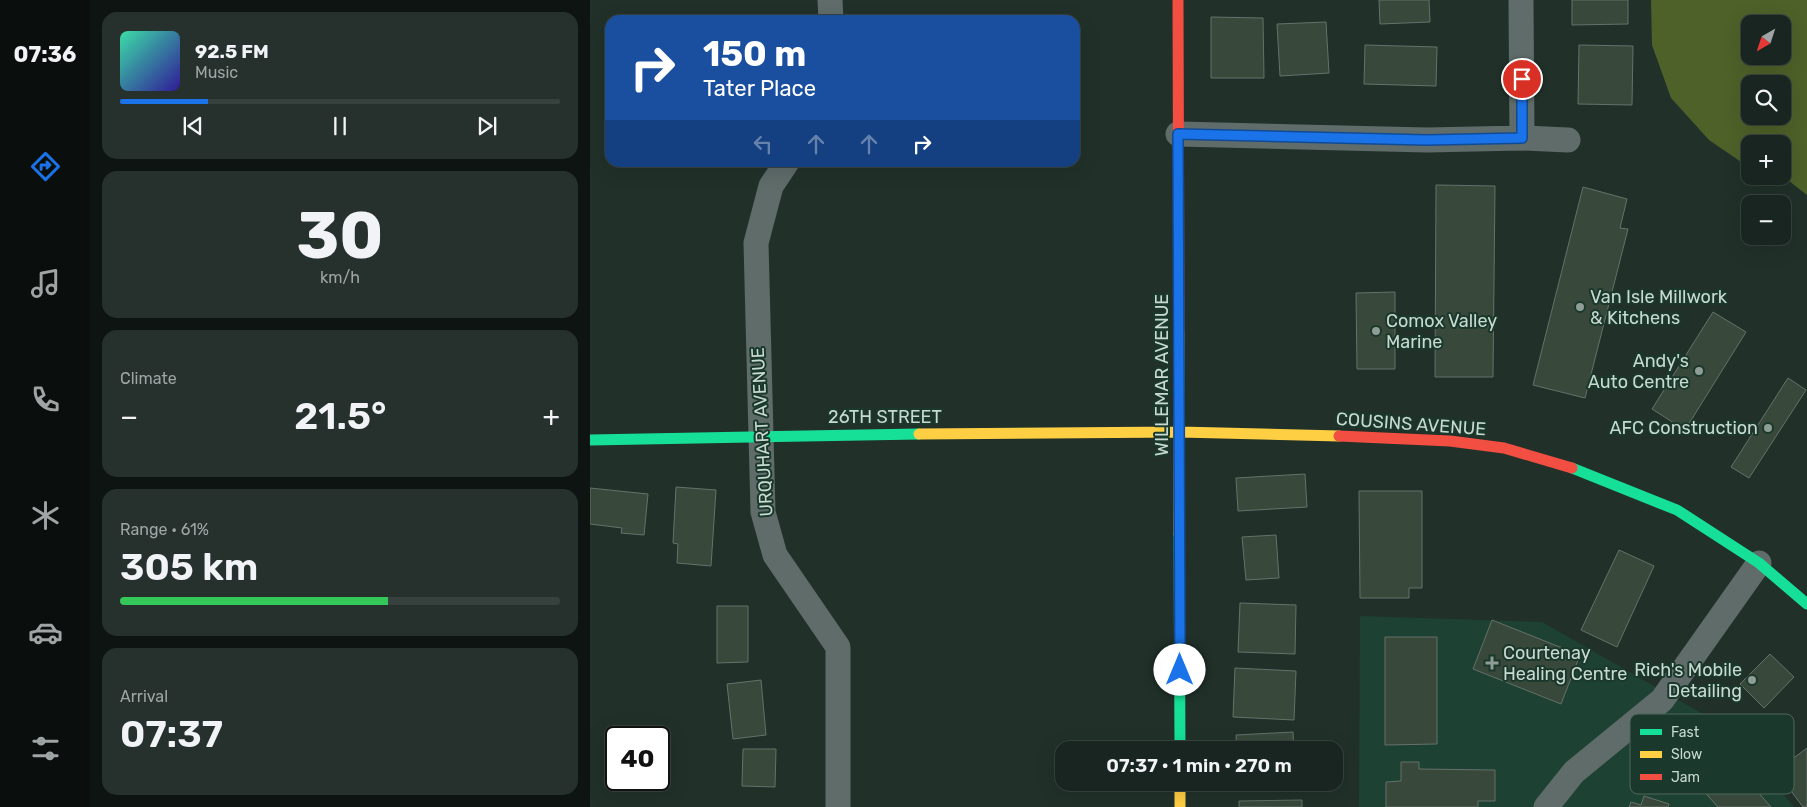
<!DOCTYPE html>
<meta charset="utf-8">
<style>
body{margin:0;font-family:Rubik,sans-serif;background:#26312d;color:#f1f3f6;height:100vh;display:flex;flex-direction:column;font-size:19px;white-space:nowrap}
*{box-sizing:border-box;margin:0}
p{font-size:16px;color:#9fa5a5}
.icon{flex:none;width:28px;height:28px;fill:none;stroke:currentColor;stroke-width:2;stroke-linecap:round;stroke-linejoin:round}
.map{position:relative;flex:1;overflow:hidden}
.details{display:flex;flex-direction:column;gap:12px;padding:12px;background:#0e1412;width:500px}
.details>*{flex:none}
.top-card{position:absolute;left:15px;top:15px;width:475px;height:152px;border-radius:15px;box-shadow:0 5px 20px #0002,0 0 0 1px #37423e;background:#1a4fa0;color:#fff;overflow:hidden}
.needle{width:32px;rotate:219deg}
.controls{position:absolute;left:1151px;top:15px;display:grid;gap:10px}
.controls a{display:grid;place-items:center;width:50px;height:50px;border-radius:10px;background:#192520;box-shadow:0 5px 20px #0002,0 0 0 1px #37423e;font-size:25px}
.speed{position:absolute;left:15px;top:726px;display:flex;gap:10px;font-size:25px;font-weight:700;text-align:center}
.speed>*{display:grid;place-content:center;width:65px;height:65px;border-radius:50%;background:#192520;box-shadow:0 5px 20px #0002,0 0 0 1px #37423e;line-height:1}
.speed .limit{border:2px solid #111;border-radius:8px;background:#fff;color:#111}
.pin{position:absolute;display:grid;place-items:center;width:42px;height:42px;color:#fff;margin:-21px;border:2px solid #fff;border-radius:50%;box-shadow:0 1px 5px #0007}
.me{position:absolute;width:55px;margin:-28px;rotate:0deg;stroke-linejoin:round;filter:drop-shadow(0 0 4px #0008)}
.turn{display:flex;align-items:center;gap:18px;height:105px;padding:0 15px;font-size:22px}
.turn .icon{width:65px;height:65px;stroke-width:2.5}
.turn b{display:block;font-size:35px;line-height:42px}
.lanes{display:flex;align-items:center;height:48px;padding:0 15px;background:#0003;justify-content:center;gap:25px;direction:ltr}
.lanes .off{opacity:.35}
.big{font-size:38px;font-weight:600;line-height:1.1}
.details .widget{flex:1;display:flex;flex-direction:column;justify-content:center;gap:8px;min-width:0;padding:0 18px;border-radius:15px;background:#26312d}
.details .dial{align-items:center;gap:0}
.dial b{font-size:65px;line-height:1}
.song{display:flex;align-items:center;gap:15px}
.cover{width:60px;height:60px;border-radius:8px;background:linear-gradient(135deg,hsl(160 70% 55%),hsl(250 70% 35%))}
.played{height:5px;border-radius:2px;background:linear-gradient(90deg,#1a73e8 20%,#37423e 20%)}
.keys{display:flex;justify-content:space-around;direction:ltr}
.heat{display:flex;justify-content:space-between;align-items:center;font-size:28px;direction:ltr}
.charge{height:8px;border-radius:4px;background:linear-gradient(90deg,#34c759 61%,#37423e 0)}
.trip{position:absolute;left:465px;top:741px;width:288px;height:50px;border-radius:15px;background:#192520;box-shadow:0 5px 20px #0002,0 0 0 1px #37423e;font-weight:600;line-height:50px;text-align:center}
main{display:flex;flex:1;min-height:0}
.tab-bar{display:flex;flex-direction:column;width:90px;justify-content:space-around;align-items:center;background:#0a0f0d;color:#9fa5a5}
.tab-bar .icon{width:35px;height:35px}
.tab-bar .selected{color:#1a73e8}
.tab-bar b{font-size:22px;color:#f1f3f6}
.map>svg:first-child{display:block}
.built{fill:#1d4133}
.forest{fill:#4e6129;fill-rule:evenodd}
.building{fill:#38493c;stroke:#657169}
.lines{fill:none;stroke-linecap:round;stroke-linejoin:round}
.street{stroke:#5f6c6a;stroke-width:25}
.fast{stroke:#16e098;stroke-width:11}
.slow{stroke:#ffcf43;stroke-width:11}
.jam{stroke:#f24e42;stroke-width:11}
.route-casing{stroke:#114b97;stroke-width:12}
.route{stroke:#1a73e8;stroke-width:9}
.poi-dot{fill:#8e9e97;stroke:#1a382b;stroke-width:2}
.labels{text-anchor:middle;dominant-baseline:central;stroke-width:4;stroke-linejoin:round;paint-order:stroke}
.poi-label{font-size:18px;fill:#c8d9d1;stroke:#1a382b;text-anchor:start}
.street-label{font-size:18px;fill:#c8d9d1;stroke:#1a382b}
.key{fill:#1a382b;stroke:#4e685d;stroke-width:1}
.key-label{font-size:14px;fill:#c8d9d1}
</style>
<main>
<nav class="tab-bar">
<b>07:36</b>
<svg class="icon selected" aria-label="directions" viewBox="0 0 24 24"><path d="M12 3l9 9-9 9-9-9zM9 14v-3h6M13 9l2 2-2 2"/></svg>
<svg class="icon" aria-label="music" viewBox="0 0 24 24"><path d="M9 18V5l10-2v13"/><circle cx="6" cy="18" r="3"/><circle cx="16" cy="16" r="3"/></svg>
<svg class="icon" aria-label="phone" viewBox="0 0 24 24"><path d="M5 4h4l2 5-3 2q2 4 5 5l2-3 5 2v4C11 20 4 13 5 4z"/></svg>
<svg class="icon" aria-label="climate" viewBox="0 0 24 24"><path d="M12 3v18M4 7l16 10M4 17L20 7"/></svg>
<svg class="icon" aria-label="car" viewBox="0 0 24 24"><path d="M5 17H2v-5l4-1 3-4h7l3 4 3 1v5h-3M9 17h6M6 11h13"/><circle cx="7" cy="17" r="2"/><circle cx="17" cy="17" r="2"/></svg>
<svg class="icon" aria-label="filters" viewBox="0 0 24 24"><path d="M4 7h16M4 17h16"/><circle cx="9" cy="7" r="2"/><circle cx="15" cy="17" r="2"/></svg>
</nav>
<section class="details">
<div class="widget">
<div class="song"><i class="cover"></i><div><b>92.5 FM</b><p>Music</p></div></div>
<div class="played"></div>
<div class="keys"><svg class="icon" aria-label="previous" viewBox="0 0 24 24"><path d="M18 5L8 12l10 7zM5 5v14"/></svg><svg class="icon" aria-label="pause" viewBox="0 0 24 24"><path d="M8 5v14M16 5v14"/></svg><svg class="icon" aria-label="next" viewBox="0 0 24 24"><path d="M6 5l10 7-10 7zM19 5v14"/></svg></div>
</div>
<div class="widget dial"><b>30</b><p>km/h</p></div>
<div class="widget"><p>Climate</p>
<div class="heat"><a>−</a><b class="big">21.5°</b><a>+</a></div>
</div>
<div class="widget"><p>Range · 61%</p><b class="big">305 km</b><div class="charge"></div></div>
<div class="widget"><p>Arrival</p><b class="big">07:37</b></div>
</section>
<div class="map">
<svg width="1217" height="807" viewBox="0 0 1217 807">
<rect width="100%" height="100%" fill="#21312a"/>
<path class="built" d="M770 616 952 622 1113 714 1176 774 1204 807H769Z"/>
<path class="forest" d="M1061 0H1217V195L1194 177 1175 178 1172 176H1192V144H1160V168L1119 140 1081 98 1062 45ZM1160 24H1192V56H1160ZM1160 84H1192V116H1160Z"/>
<path class="building" d="M789 0H839L840 22 790 24Z
M982 0H1038V24L982 25Z
M621 17 673 18 674 78H621Z
M736 22 739 73 690 76 687 24Z
M775 45 847 47 846 86 774 84Z
M989 45 1043 46 1042 105 988 104Z
M846 185 905 186 903 377H845Z
M993 187 1037 199 1030 228 1038 229 995 398 943 385Z
M805 292V369H767L766 293Z
M1123 312 1156 332 1095 430 1062 409Z
M1198 378 1216 390 1159 478 1141 467Z
M715 474 717 507 648 511 646 478Z
M86 487 126 490 121 566 87 563 88 544 83 543Z
M0 488 58 494 54 535 31 533 32 528 0 524Z
M769 491H832V588H819V598H770Z
M686 535 689 578 656 580 652 537Z
M1029 550 1064 566 1027 647 991 630Z
M650 603 706 605 705 654 648 652Z
M127 606H158V662L127 663Z
M902 620 990 655 971 704 883 669Z
M795 637H847V744L795 745Z
M1180 654 1204 677 1174 708 1150 684Z
M645 668 706 671 704 720 643 717Z
M171 680 176 735 143 739 137 684Z
M703 732 704 750H647L646 735Z
M1217 748V806L1213 807 1186 771Z
M153 749H186L185 787 152 786Z
M1132 751 1181 807H1128L1102 778Z
M811 762H829V769L905 770V801H888V807H796V782L811 781Z
M648 782H706V784L649 787Z
M1054 796 1079 804 1078 807H1039L1041 802 1051 805Z
M712 800V807H649V801Z"/>
<g class="lines">
<path class="street" d="M240 0 241 20
M588 134 837 140 932 138 931 0
M932 138 978 140
M197 162 181 186 166 243 173 512 185 555 248 647V807
M956 807 984 772 1072 700 1169 563"/>
<path class="fast" d="M0 440 329 434
M982 468 1087 510 1169 563 1217 604
M589 534 590 750"/>
<path class="slow" d="M589 333V534
M329 434 590 432 749 436
M590 782V807"/>
<path class="jam" d="M588 0 589 333
M749 436 860 441 914 448 982 468"/>
</g>
<g class="lines">
<defs>
<path id="route" d="M590 670 588 134 837 140 932 138V79"/>
</defs>
<use href="#route" class="route-casing"/>
<use href="#route" class="route"/>
</g>
<g class="poi-dot">
<circle cx="990" cy="307" r="5"/>
<circle cx="786" cy="331" r="5"/>
<circle cx="1109" cy="371" r="5"/>
<circle cx="1178" cy="428" r="5"/>
<path d="M899.5 655.5h5v5h5v5h-5v5h-5v-5h-5v-5h5z"/>
<circle cx="1162" cy="680" r="5"/>
</g>
<g class="labels">
<g class="poi-label">
<text x="1000" y="297">Van Isle Millwork<tspan x="1000" dy="21">&amp; Kitchens</tspan></text>
<text x="796" y="321">Comox Valley<tspan x="796" dy="21">Marine</tspan></text>
<text x="1099" y="361" text-anchor="end">Andy's<tspan x="1099" dy="21">Auto Centre</tspan></text>
<text x="1168" y="428" text-anchor="end">AFC Construction</text>
<text x="913" y="653">Courtenay<tspan x="913" dy="21">Healing Centre</tspan></text>
<text x="1152" y="670" text-anchor="end">Rich's Mobile<tspan x="1152" dy="21">Detailing</tspan></text>
</g>
<g class="street-label">
<text transform="translate(572 375) rotate(-90)">WILLEMAR AVENUE</text>
<text x="295" y="417">26TH STREET</text>
<text transform="translate(821 424) rotate(4)">COUSINS AVENUE</text>
<text transform="translate(172 432) rotate(-93)">URQUHART AVENUE</text>
</g>
</g>
<rect x="1040" y="714" width="164" height="80" rx="8" class="key"/>
<rect x="1050" y="729" width="22" height="6" fill="#16e098"/>
<rect x="1050" y="751" width="22" height="7" fill="#ffcf43"/>
<rect x="1050" y="774" width="22" height="6" fill="#f24e42"/>
<g class="key-label">
<text x="1081" y="737">Fast</text>
<text x="1081" y="759">Slow</text>
<text x="1081" y="782">Jam</text>
</g>
</svg>
<div class="controls">
<a><svg class="needle" viewBox="-14 -14 28 28"><path d="M0-13l5 13h-10z" fill="#e53935"/><path d="M0 13l5-13h-10z" fill="#9fa5a5"/></svg></a>
<a><svg class="icon" aria-label="search" viewBox="0 0 24 24"><circle cx="10" cy="10" r="6"/><path d="M15 15l6 6"/></svg></a>
<a>+</a>
<a>−</a>
</div>
<div class="speed"><div class="limit">40</div></div>
<div class="pin" style="left:932px;top:79px;background:#d93025"><svg class="icon" aria-label="arrive" viewBox="0 0 24 24"><path d="M6 21V4h12l-3 4 3 4H6"/></svg></div>
<svg class="me" style="left:590px;top:670px" viewBox="-20 -20 40 40"><circle r="19" fill="#fff"/><path d="M0-13L10 11 0 6-10 11z" fill="#1a73e8"/></svg>
<div class="trip">07:37 · 1 min · 270 m</div>
<div class="top-card">
<div class="turn"><svg class="icon" aria-label="right" viewBox="0 0 24 24"><path d="M7 20v-9h11M14 6l5 5-5 5"/></svg><div><b>150 m</b>Tater Place</div></div>
<div class="lanes"><svg class="icon off" aria-label="left" viewBox="0 0 24 24"><path d="M17 20v-9H6M10 6l-5 5 5 5"/></svg><svg class="icon off" aria-label="ahead" viewBox="0 0 24 24"><path d="M12 20V5M6 11l6-6 6 6"/></svg><svg class="icon off" aria-label="ahead" viewBox="0 0 24 24"><path d="M12 20V5M6 11l6-6 6 6"/></svg><svg class="icon" aria-label="right" viewBox="0 0 24 24"><path d="M7 20v-9h11M14 6l5 5-5 5"/></svg></div>
</div>
</div>
</main>
